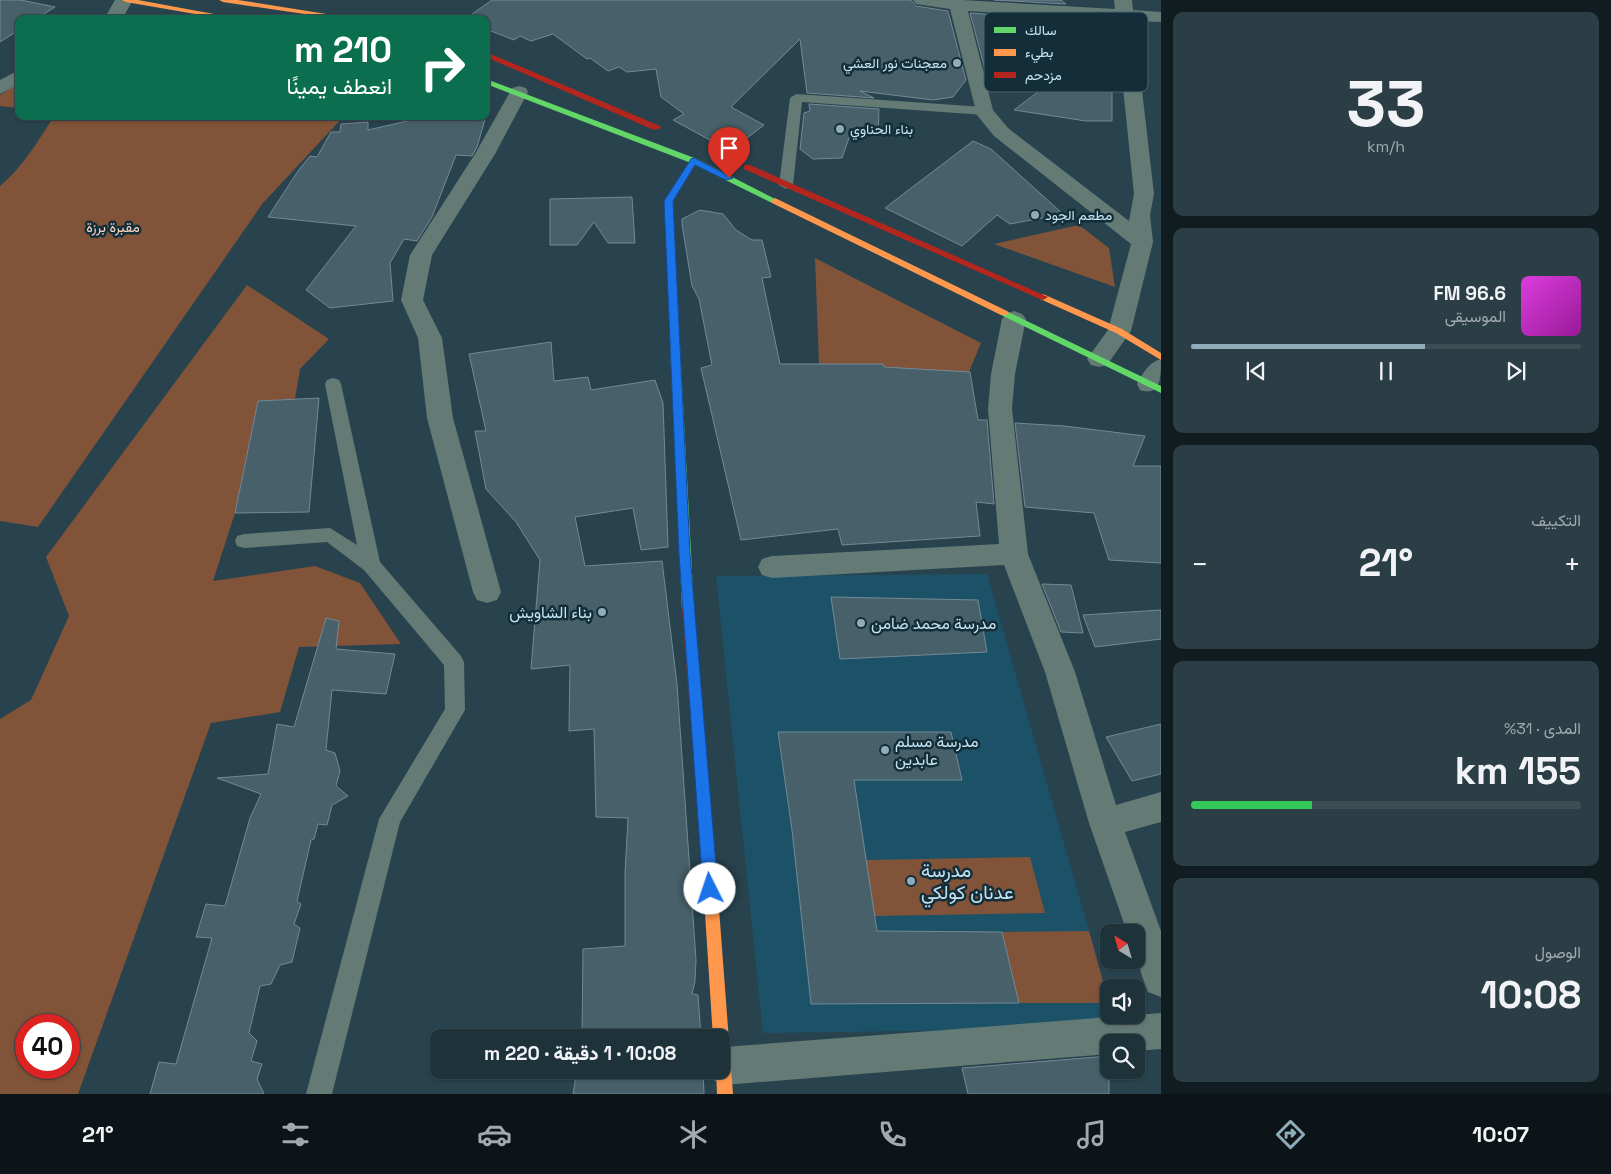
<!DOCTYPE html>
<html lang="ar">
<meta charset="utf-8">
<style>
body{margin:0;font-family:"Space Grotesk",Vazirmatn,sans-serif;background:#2b3e45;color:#f1f3f6;direction:rtl;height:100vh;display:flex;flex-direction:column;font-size:19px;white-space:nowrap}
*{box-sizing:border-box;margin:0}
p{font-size:16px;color:#a1aaaf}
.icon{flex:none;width:28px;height:28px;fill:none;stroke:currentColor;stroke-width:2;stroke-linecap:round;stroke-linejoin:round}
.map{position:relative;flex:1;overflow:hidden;direction:ltr}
.drawer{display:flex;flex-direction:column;gap:12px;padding:12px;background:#101c20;width:450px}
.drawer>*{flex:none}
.banner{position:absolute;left:15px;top:15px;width:475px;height:105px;border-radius:10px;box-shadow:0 1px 4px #0004,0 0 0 1px #3c4d54;direction:rtl;background:#0b6e4f;color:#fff;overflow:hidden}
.needle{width:32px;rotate:323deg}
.tools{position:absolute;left:1100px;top:924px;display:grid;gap:10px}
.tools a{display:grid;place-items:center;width:45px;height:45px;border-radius:10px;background:#1e323a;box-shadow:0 1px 4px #0004,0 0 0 1px #3c4d54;font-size:25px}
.speed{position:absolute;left:15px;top:1014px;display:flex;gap:10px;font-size:25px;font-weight:700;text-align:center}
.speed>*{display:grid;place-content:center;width:65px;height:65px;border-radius:50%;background:#1e323a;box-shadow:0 1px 4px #0004,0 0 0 1px #3c4d54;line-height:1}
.speed .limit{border:8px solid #d22;background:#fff;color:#111}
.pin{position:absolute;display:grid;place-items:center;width:42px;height:42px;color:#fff;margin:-51px -21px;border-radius:50% 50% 50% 0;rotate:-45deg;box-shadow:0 0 5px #0007}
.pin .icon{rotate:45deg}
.me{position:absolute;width:55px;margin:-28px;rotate:356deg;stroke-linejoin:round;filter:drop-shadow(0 0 4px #0008)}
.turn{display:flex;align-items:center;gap:18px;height:105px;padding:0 15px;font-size:22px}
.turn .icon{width:65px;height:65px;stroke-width:2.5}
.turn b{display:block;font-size:35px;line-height:42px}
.big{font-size:38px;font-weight:800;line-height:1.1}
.drawer .widget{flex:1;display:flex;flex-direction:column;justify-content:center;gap:8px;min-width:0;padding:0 18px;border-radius:10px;background:#2b3e45}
.drawer .dial{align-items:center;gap:0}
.dial b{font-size:65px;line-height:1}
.song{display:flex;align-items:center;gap:15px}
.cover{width:60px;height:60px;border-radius:8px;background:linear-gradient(135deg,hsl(300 70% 55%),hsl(300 70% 35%))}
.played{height:5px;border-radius:2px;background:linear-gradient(90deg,#8eacb9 60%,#3c4d54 60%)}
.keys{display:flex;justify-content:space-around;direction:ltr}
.heat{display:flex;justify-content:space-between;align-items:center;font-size:28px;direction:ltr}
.charge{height:8px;border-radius:4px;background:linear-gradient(90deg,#34c759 31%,#3c4d54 0)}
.trip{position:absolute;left:430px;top:1029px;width:300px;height:50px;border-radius:10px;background:#1e323a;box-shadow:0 1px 4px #0004,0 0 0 1px #3c4d54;font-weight:800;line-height:50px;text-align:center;direction:rtl}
.menu{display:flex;height:80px;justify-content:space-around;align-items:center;background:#0c1417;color:#a1aaaf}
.menu .icon{width:35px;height:35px}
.menu .selected{color:#8eacb9}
.menu b{font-size:22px;color:#f1f3f6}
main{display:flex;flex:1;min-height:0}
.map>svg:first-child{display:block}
.built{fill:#1c5268}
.green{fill:#815339;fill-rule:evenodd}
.building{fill:#47606a;stroke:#728a96}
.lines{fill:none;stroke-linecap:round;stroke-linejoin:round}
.lane{fill:#647a75;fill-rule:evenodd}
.street{fill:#647a75;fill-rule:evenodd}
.fast{fill:#63d668;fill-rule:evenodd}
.slow{fill:#ff974d;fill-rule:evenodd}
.jam{fill:#b3261e;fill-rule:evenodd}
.route{fill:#1a73e8;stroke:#114b97}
.poi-dot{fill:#8eacb9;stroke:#132d39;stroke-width:2}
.labels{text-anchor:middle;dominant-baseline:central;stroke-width:5;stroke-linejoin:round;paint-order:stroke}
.far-poi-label{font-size:14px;fill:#c5e4f3;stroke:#132d39;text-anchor:start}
.far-park-label{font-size:14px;fill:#fbd5c1;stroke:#132d39}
.poi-label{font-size:16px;fill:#c5e4f3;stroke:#132d39;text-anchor:start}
.near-poi-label{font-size:19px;fill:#c5e4f3;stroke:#132d39;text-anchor:start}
.key{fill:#132d39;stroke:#486471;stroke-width:1}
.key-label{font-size:14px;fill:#c5e4f3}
</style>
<main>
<section class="drawer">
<div class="widget dial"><b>33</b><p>km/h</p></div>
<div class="widget">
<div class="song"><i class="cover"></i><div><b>96.6 FM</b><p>الموسيقى</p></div></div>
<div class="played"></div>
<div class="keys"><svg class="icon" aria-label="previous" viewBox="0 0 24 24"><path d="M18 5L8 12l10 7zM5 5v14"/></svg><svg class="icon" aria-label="pause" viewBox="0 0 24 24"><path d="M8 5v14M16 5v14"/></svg><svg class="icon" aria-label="next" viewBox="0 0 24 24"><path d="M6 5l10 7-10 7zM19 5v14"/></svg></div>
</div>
<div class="widget"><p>التكييف</p>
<div class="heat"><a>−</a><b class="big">21°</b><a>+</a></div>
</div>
<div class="widget"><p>المدى · 31%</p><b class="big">155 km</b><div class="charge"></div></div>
<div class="widget"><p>الوصول</p><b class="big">10:08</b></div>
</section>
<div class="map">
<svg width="1161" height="1094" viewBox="0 0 1161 1094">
<rect width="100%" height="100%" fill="#28434e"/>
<path class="built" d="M987 574 1109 1001V1015H1113L1116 1028 763 1033 716 576Z"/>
<path class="green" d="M19 83V108L0 106V95Z
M54 116H344L263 203 38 527 0 521V186C23 167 38 141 54 116Z
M1079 225 1109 248 1115 287 994 244Z
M815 258 981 343 969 372 893 395 882 364H819Z
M247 285 329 339 300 369 295 399 258 401 235 513 213 581 315 566 360 583 401 644 299 647 280 712 211 723 78 1094H0V719L31 700 69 616 46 557ZM26 1025H69V1068H26Z
M1030 857 1045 913 875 916 865 860Z
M1089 931 1109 1003H1019L1002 932Z"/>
<path class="building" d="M0 0H21L55 7 36 19H19V30L0 42Z
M492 0H911L916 6 948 11 966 80 953 97 933 100 860 91 874 98 807 93 800 39 731 107 764 125 730 151 673 120 684 114 661 97 656 69 627 72 619 67 608 71 590 58 587 59 553 34 531 41 520 36 514 40 486 29V19H465Z
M994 0H1061L1066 4Z
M970 13 1092 22 1100 30 1112 87V121H1086L1014 110 1051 82 1014 88 1015 79 987 77Z
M809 104 879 109 878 136 850 135 842 158 813 159 800 149 804 113 810 111Z
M429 116H486L477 147 472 156 456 155 432 217 417 241 404 239 390 263 393 301 330 308 306 290 356 226 268 217 298 171 310 156 317 157 331 132H340L341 124 368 122V130Z
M973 141 991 149 1063 214 1010 224 997 215 962 246 885 208Z
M632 197 635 243H608L594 222 577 245H550V199Z
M700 210 723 214 736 230 752 240H762L771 277 762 278 780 364H883L884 367 970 372 978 420H987L994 504 976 502 980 536 842 545 838 529 741 540 701 368 712 365 699 299 692 286 682 224V219Z
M551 342 554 381 588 377 591 390 655 380 663 403 668 547 641 550 633 508 575 517 585 566 662 561 677 684 696 960 695 981 692 994 698 995 701 1038H582L583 949 625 946V873L628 818 596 817 594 729 569 731 570 665 531 669 540 560 516 522 486 489 475 431H486L469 354Z
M319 398 309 512 235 513 258 401Z
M1015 423 1064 426 1145 436 1133 466H1161V563L1109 560 1094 513 1025 507Z
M1042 584 1071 585 1083 633 1061 632Z
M831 597 978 600 987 652 840 659Z
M1161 610V639L1095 647 1083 615Z
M326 618 339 621 336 649 395 654 386 694 332 690 326 750 335 753 340 771 336 786 348 796 332 805 327 825 318 824 314 839 311 840 297 901 301 904 294 924 300 928 292 962 280 965 271 984 260 986 249 1033 257 1041 251 1061 262 1064 257 1079 264 1094H150L159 1062 176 1064 212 938 196 937 206 904 225 906 250 818 261 794 217 778 268 774 277 724 294 727Z
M1161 724V774L1132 781 1106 737Z
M778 732H951L962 780H854L877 931 1002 932 1019 1003 811 1004 792 830Z
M1109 1056V1094H968L962 1068Z
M577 1070H703L704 1094H573Z"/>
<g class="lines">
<path class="lane" d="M796 94 984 107 991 111 984 115 802 102 793 185 786 189 779 185 790 98Z
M333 378 339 380 341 384 380 562 461 656 464 662 465 710 400 822 332 1094H306L379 819 445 709 444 665 364 570 327 542 244 548 237 546 235 541 237 536 244 534 330 528 357 545 325 384 327 380Z"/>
<path class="street" d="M115 0H133L122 19H104Z
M913 0H962L1115 9 1114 0H1132L1133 10 1161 12V22L1134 21 1154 194 1150 215 1153 242 1131 331 1107 365 1099 367 1091 365 1087 359 1108 330 1131 244 994 136 977 115 950 9 916 4ZM968 11 1116 20 1134 194 1129 221 1008 128 993 110Z
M19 70V84L0 94V80Z
M519 86 526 88 528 92 495 154 432 255 423 300 442 338 453 418 501 592 497 600 487 603 477 600 473 592 427 418 418 338 401 300 410 255 475 154 510 92 512 88Z
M1014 311 1022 314 1026 319 1015 374 1012 409 1028 554 1075 672 1116 805 1161 792V822L1125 832 1161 931V997L1148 992C1139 970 1136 956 1136 932H1127L1089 823 1045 672 1004 565 772 578 762 575 758 567 762 559 772 556 999 544 988 409 991 374 1002 319 1006 314Z
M1161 359C1161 377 1161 397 1140 390L1137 384C1143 373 1149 362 1161 359Z
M1161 1013V1049L1136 1051V1042H1109V1054L724 1085 711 1079 707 1070H721V1048L724 1047Z"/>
<path class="fast" d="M486 79 697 159 779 201 778 203H772L691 163 486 84Z
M1004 310 1161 386V393L1001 315 999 313Z
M675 343 680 346 694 609 692 612H684L682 609 670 346Z"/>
<path class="slow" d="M122 0H138L241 19H224L126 2Z
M219 0H238L358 19H338L223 2Z
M775 198 1007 311 1009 313 1007 315H1001L772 203 771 201Z
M1043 294 1122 329 1161 353V360L1116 333 1040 299 1038 297Z
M710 875 715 877 717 882 733 1094H717L716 1070H721V1038H713L703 882 705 877Z"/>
<path class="jam" d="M486 52 660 126 661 128 654 130 486 57Z
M691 159H697L698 161 673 201 680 346 675 349 670 346 665 201Z
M744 165H750L1048 297 1043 300 1040 299 744 169Z
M688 604 692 606 694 609 717 882 715 887 710 889 705 887 703 882 682 609 684 606Z"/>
</g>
<path class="route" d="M694 158 733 178 726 180 695 165 673 201 690 554 718 889 715 894 710 896 706 894 703 889 679 554 664 201 691 159Z"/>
<g class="poi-dot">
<circle cx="957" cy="63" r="5"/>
<circle cx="840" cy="129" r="5"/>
<circle cx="1035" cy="215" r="5"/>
<circle cx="602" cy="612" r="5"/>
<circle cx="861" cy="623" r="5"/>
<circle cx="885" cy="750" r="5"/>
<circle cx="911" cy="881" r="5"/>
</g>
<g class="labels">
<g class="far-poi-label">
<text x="947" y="63" text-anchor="end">معجنات نور العشي</text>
<text x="850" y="129">بناء الحناوي</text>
<text x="1045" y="215">مطعم الجود</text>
</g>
<g class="far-park-label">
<text x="113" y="227">مقبرة برزة</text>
</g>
<g class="poi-label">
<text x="592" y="612" text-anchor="end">بناء الشاويش</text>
<text x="871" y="623">مدرسة محمد ضامن</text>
<text x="895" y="741">مدرسة مسلم<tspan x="895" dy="18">عابدين</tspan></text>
</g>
<g class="near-poi-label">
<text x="921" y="870">مدرسة<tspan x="921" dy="22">عدنان كولكي</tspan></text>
</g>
</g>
<rect x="984" y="12" width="164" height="80" rx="8" class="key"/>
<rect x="994" y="27" width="22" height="6" fill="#63d668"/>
<rect x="994" y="49" width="22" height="7" fill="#ff974d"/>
<rect x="994" y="72" width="22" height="6" fill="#b3261e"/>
<g class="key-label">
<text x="1025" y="35">سالك</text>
<text x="1025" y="57">بطيء</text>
<text x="1025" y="80">مزدحم</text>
</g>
</svg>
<div class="tools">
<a><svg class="needle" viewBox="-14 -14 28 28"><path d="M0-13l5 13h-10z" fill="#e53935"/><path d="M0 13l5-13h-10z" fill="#a1aaaf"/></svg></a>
<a><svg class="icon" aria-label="sound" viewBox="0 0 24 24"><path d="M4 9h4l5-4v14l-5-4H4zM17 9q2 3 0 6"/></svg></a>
<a><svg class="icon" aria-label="search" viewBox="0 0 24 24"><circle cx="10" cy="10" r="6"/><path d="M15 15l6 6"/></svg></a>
</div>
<div class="speed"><div class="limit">40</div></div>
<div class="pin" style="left:729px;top:178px;background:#d93025"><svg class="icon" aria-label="arrive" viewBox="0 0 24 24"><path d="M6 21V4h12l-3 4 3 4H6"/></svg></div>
<svg class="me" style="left:710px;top:889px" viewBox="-20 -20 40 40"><circle r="19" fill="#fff"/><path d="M0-13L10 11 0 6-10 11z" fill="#1a73e8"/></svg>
<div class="trip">10:08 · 1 دقيقة · 220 m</div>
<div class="banner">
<div class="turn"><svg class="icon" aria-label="right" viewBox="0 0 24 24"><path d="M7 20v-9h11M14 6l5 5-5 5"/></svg><div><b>210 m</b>انعطف يمينًا</div></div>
</div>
</div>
</main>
<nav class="menu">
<b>10:07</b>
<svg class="icon selected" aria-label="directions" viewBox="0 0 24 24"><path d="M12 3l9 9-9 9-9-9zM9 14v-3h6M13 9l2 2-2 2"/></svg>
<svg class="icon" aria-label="music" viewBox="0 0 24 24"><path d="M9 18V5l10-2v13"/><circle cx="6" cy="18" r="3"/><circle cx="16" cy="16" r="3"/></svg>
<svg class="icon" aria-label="phone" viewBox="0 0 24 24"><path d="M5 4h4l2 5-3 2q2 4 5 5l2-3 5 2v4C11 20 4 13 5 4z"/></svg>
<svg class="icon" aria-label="climate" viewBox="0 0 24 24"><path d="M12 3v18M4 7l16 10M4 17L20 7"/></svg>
<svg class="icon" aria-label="car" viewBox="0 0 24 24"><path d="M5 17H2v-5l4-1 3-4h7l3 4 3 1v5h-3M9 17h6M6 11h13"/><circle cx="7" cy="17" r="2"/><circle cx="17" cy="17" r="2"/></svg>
<svg class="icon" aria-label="filters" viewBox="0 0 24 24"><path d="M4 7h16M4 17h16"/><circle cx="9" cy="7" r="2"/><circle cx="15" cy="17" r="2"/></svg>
<b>21°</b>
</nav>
